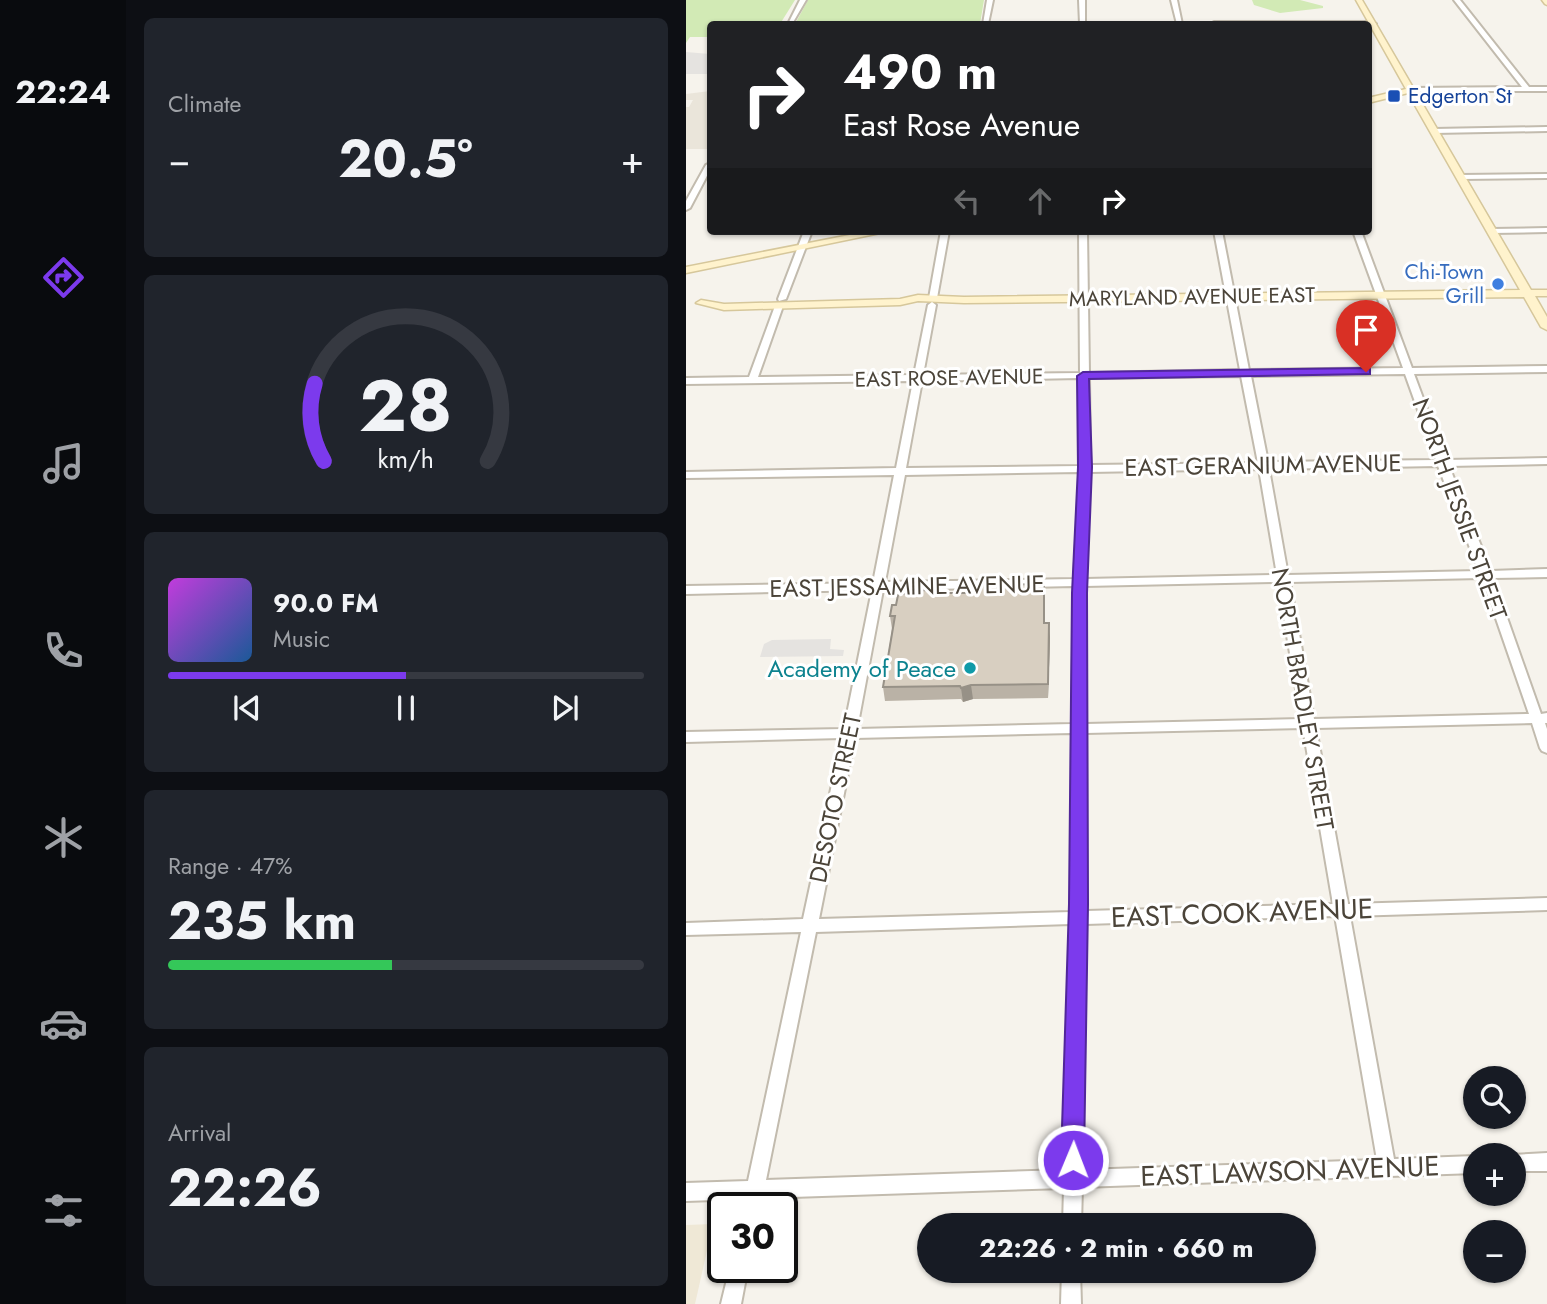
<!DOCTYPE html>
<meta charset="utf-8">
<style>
body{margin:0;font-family:Jost,sans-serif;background:#20242c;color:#f1f3f6;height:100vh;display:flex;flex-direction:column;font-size:26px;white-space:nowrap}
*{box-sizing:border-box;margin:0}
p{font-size:23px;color:#9ea1a6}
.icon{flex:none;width:38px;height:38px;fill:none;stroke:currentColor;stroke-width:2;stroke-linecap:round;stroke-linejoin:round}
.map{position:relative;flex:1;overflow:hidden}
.sheet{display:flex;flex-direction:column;gap:18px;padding:18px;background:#0d0f14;width:560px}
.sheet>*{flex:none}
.top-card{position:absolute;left:21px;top:21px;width:665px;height:214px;border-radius:7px;box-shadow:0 2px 5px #0004;background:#202124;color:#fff;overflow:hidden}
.fabs{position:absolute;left:777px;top:1066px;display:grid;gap:14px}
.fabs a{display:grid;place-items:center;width:63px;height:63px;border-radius:50%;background:#171b24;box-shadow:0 2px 5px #0004;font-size:35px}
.speed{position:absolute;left:21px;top:1192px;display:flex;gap:14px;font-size:35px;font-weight:700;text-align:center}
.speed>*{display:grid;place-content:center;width:91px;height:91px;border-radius:50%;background:#171b24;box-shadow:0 2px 5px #0004;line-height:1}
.speed .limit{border:4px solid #111;border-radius:10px;background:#fff;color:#111}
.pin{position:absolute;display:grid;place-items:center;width:60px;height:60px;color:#fff;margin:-72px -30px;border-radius:50% 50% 50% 0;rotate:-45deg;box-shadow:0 0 7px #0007}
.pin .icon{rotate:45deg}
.me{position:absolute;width:77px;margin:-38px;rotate:1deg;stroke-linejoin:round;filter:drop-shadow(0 0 5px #0008)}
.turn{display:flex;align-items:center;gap:24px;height:147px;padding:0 21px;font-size:32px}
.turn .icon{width:91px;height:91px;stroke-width:2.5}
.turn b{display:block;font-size:49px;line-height:60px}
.lanes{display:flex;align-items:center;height:66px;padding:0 21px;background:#0003;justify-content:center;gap:35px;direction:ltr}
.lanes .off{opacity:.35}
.big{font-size:52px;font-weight:700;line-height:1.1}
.sheet .tile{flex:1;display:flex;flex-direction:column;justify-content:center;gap:10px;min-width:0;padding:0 24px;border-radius:10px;background:#20242c}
.sheet .dial{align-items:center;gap:0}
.dial svg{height:182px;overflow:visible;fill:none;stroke:#363941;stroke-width:7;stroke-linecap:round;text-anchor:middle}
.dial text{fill:#f1f3f6;stroke:none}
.song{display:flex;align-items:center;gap:21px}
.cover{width:84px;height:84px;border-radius:10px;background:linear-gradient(135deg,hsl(290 70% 55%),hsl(210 70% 35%))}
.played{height:7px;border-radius:4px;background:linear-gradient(90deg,#7c3aed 50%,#363941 50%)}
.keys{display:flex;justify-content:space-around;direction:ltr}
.heat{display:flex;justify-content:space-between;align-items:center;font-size:38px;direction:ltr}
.charge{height:10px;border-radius:5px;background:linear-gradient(90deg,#34c759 47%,#363941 0)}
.trip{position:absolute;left:231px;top:1213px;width:399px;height:70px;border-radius:35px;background:#171b24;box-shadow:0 2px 5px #0004;font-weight:700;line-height:70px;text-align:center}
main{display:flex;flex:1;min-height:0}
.tab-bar{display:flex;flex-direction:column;width:126px;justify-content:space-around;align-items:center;background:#090b0e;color:#9ea1a6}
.tab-bar .icon{width:49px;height:49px}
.tab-bar .on{color:#7c3aed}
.tab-bar b{font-size:32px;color:#f1f3f6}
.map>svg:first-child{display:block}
.residential{fill:#eae5da}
.education{fill:#efe8d6}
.green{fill:#d2eab5}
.parking{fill:#e5e3e0}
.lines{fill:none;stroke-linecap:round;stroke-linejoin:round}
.street-casing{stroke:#c2bbae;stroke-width:4}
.secondary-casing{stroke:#d6c79b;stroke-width:3}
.street{fill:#fff;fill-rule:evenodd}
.secondary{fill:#fff3cd;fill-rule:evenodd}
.wall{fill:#bab2a6}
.shaded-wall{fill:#979187}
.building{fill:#d8cfc1;stroke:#979187;stroke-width:2}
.route{fill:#7c3aed;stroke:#51269a;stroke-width:2}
.transit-dot{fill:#1a4fb4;stroke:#fff;stroke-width:2.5}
.shop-dot{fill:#3f7fe0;stroke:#fff;stroke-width:2.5}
.culture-dot{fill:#0f9aa8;stroke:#fff;stroke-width:2.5}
.labels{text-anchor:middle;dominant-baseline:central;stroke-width:6;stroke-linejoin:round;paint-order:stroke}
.far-transit-label{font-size:21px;fill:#164399;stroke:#fff;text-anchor:start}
.far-shop-label{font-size:21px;fill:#366cbe;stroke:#fff;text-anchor:end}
.far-street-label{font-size:21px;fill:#4b4439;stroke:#fff}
.street-label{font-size:24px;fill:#4b4439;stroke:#fff}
.culture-label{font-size:24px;fill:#0d838f;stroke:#fff;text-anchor:end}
.near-street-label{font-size:28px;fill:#4b4439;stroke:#fff}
</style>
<main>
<nav class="tab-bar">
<b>22:24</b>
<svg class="icon on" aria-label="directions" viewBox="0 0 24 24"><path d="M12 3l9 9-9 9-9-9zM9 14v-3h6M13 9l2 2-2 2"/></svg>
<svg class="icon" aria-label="music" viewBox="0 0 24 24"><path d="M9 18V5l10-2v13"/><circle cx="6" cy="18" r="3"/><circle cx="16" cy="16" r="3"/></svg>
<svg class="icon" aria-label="phone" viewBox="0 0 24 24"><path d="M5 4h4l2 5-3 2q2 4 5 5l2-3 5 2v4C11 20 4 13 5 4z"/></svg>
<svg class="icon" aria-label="climate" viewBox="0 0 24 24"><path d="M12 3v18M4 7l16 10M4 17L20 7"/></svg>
<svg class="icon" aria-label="car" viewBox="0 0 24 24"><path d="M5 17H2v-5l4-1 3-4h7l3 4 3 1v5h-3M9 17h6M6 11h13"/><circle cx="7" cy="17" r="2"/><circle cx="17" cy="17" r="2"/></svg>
<svg class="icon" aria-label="filters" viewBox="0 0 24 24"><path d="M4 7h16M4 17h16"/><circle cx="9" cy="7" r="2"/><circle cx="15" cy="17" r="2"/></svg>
</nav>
<section class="sheet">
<div class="tile"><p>Climate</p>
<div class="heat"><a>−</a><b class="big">20.5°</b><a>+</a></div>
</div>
<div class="tile dial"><svg viewBox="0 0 100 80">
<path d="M14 69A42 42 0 1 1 86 69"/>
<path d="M14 69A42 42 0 0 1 10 35" stroke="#7c3aed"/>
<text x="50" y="56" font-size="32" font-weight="700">28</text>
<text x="50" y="72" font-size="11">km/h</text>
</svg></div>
<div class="tile">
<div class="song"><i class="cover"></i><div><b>90.0 FM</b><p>Music</p></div></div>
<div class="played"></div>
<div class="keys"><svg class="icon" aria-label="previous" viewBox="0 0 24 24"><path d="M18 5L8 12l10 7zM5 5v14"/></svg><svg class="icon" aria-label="pause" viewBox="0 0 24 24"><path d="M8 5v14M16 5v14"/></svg><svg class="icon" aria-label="next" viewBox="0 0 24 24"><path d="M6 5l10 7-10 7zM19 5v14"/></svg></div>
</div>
<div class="tile"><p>Range · 47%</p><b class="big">235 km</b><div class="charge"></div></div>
<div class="tile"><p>Arrival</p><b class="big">22:26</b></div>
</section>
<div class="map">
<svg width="861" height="1304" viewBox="0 0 861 1304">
<rect width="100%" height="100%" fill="#f6f3ec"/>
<path class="residential" d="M24 91V145L23 149H0V107H3L7 100H0V94Z"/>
<path class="education" d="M27 1224 9 1304H0V1225Z"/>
<path class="green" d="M0 0H109L94 24H24V37H4L0 43Z
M122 0H298L294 24H109Z
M566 0H614L637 6V8L594 13 568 5Z"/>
<path class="parking" d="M0 52 24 54V74H0Z
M145 639 144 649 158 650 157 656 74 657 78 644 86 640Z"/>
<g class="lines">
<defs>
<path id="street" d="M114 0H120L106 24H102Z
M301 0H307L302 24H297Z
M393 0H399V24H394Z
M485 0H491L496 24H491Z
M768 0H774L843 87H861V91H723L725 88 836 87Z
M528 22H687L690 24 687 26 526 24Z
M861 127V131L748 133 745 131 748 129Z
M24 163V170L4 208 0 210V201L20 165Z
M861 174V178L775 179 771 177 775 175Z
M861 228V232L806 233 802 231 806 229Z
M118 231H126L100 299 93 301 92 299Z
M255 231H263L251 298 247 301 243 298Z
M393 231H401L403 373 554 370 528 231H536L563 370 717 368 667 231H675L726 368 861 366V372L728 374 760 460 861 458V464L763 466 805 571 861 569V577L807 578 855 714 861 713V723H859L861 729V753L856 751 854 748 846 723 630 728 662 904 861 898V910L664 916 708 1159 789 1156V1173L396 1187 395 1225H377L378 1188 76 1198 74 1208H56L58 1199 0 1201V1183L62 1181 115 932 0 935V923L117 919 156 738 0 742V732L158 729 186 590 0 594V586L187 583 208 475 0 478V472L210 468 227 381 0 384V378L63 377 89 306 93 303 97 306 72 377 228 375 242 305 246 302 250 305 237 375 394 373ZM719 374 750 460 582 462 565 376ZM555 376 572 463 404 465 403 378ZM394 378V466L220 468 236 381ZM752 466 793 571 602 575 583 469ZM573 469 591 575 399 579 404 472ZM394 472 388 579 199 582 219 475ZM796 578 843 714 628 719 604 582ZM592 582 615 719 400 724 399 586ZM388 586 386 724 171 729 197 590ZM617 728 647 904 400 911V733ZM386 733 385 912 133 919 169 738ZM649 916 691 1160 396 1170 400 924ZM385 924 378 1170 80 1180 130 932Z
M861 1153V1171H828L827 1155Z
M44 1267H62L55 1304H35Z
M376 1270H394L395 1304H375Z"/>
<path id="secondary" d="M670 0H676L845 290H861V296H849L861 317V330L855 327 838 297 278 303 232 301 214 305 38 310 10 303 15 300 38 304 214 299 232 295 278 297 834 290 722 93 682 103V98L720 89Z
M856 0H861V5L859 4Z
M184 231H204L0 273V267Z"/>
</defs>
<use href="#street" class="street-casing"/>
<use href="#secondary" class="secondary-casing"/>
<use href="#street" class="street"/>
<use href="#secondary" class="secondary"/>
</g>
<path class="wall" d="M358 584V623L364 637 362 698 287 699 277 702 275 699 199 701 197 687 206 629 204 616 210 605 258 593H286Z"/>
<path class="shaded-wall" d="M363 623 364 637 362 698V684Z
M285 685 287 699 277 702 275 688Z"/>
<path class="building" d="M358 584V623H363L362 684 285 685 275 688 274 686 197 687 209 616H204L206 605H210L212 595 239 590 258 593H286L287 585Z"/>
<path class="route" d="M680 368 684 369V374L403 379 406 467 401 593 402 904 398 1160 395 1168 387 1171 379 1168 375 1160 383 904 386 593 392 467 391 376 397 372Z"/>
<rect class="transit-dot" x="701" y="89" width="14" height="14" rx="3.5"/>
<circle class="shop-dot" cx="812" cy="284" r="7"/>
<circle class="culture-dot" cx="284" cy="668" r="7"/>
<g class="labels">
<g class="far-transit-label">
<text x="722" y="96">Edgerton St</text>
</g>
<g class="far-shop-label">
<text x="798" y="272">Chi-Town<tspan x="798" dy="24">Grill</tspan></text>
</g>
<g class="far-street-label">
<text transform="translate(506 297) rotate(-1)">MARYLAND AVENUE EAST</text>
<text transform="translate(263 378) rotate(-1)">EAST ROSE AVENUE</text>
</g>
<g class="street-label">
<text transform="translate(577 465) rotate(-1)">EAST GERANIUM AVENUE</text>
<text transform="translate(774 509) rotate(70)">NORTH JESSIE STREET</text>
<text transform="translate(221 586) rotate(-1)">EAST JESSAMINE AVENUE</text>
<text transform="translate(617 699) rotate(80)">NORTH BRADLEY STREET</text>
<text transform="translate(149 798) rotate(-78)">DESOTO STREET</text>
</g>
<g class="culture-label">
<text x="270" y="668">Academy of Peace</text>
</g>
<g class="near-street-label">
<text transform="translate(556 913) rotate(-2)">EAST COOK AVENUE</text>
<text transform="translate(604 1171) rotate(-2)">EAST LAWSON AVENUE</text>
</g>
</g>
</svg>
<div class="fabs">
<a><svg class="icon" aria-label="search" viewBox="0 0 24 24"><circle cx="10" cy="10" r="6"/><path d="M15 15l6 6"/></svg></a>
<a>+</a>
<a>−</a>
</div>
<div class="speed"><div class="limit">30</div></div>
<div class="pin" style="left:680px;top:372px;background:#d93025"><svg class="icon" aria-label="arrive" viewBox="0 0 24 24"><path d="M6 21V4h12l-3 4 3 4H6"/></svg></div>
<svg class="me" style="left:387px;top:1160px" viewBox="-20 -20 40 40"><circle r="17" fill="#7c3aed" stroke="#fff" stroke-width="3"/><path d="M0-11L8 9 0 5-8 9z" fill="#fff"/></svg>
<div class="trip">22:26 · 2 min · 660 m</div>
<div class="top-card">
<div class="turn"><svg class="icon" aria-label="right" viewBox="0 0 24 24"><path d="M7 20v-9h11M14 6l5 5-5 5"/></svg><div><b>490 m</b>East Rose Avenue</div></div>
<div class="lanes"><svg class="icon off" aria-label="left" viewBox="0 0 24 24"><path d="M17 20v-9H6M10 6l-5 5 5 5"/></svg><svg class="icon off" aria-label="ahead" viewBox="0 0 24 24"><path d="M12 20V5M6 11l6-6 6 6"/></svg><svg class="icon" aria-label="right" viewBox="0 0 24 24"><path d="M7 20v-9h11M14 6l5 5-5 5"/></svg></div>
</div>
</div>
</main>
